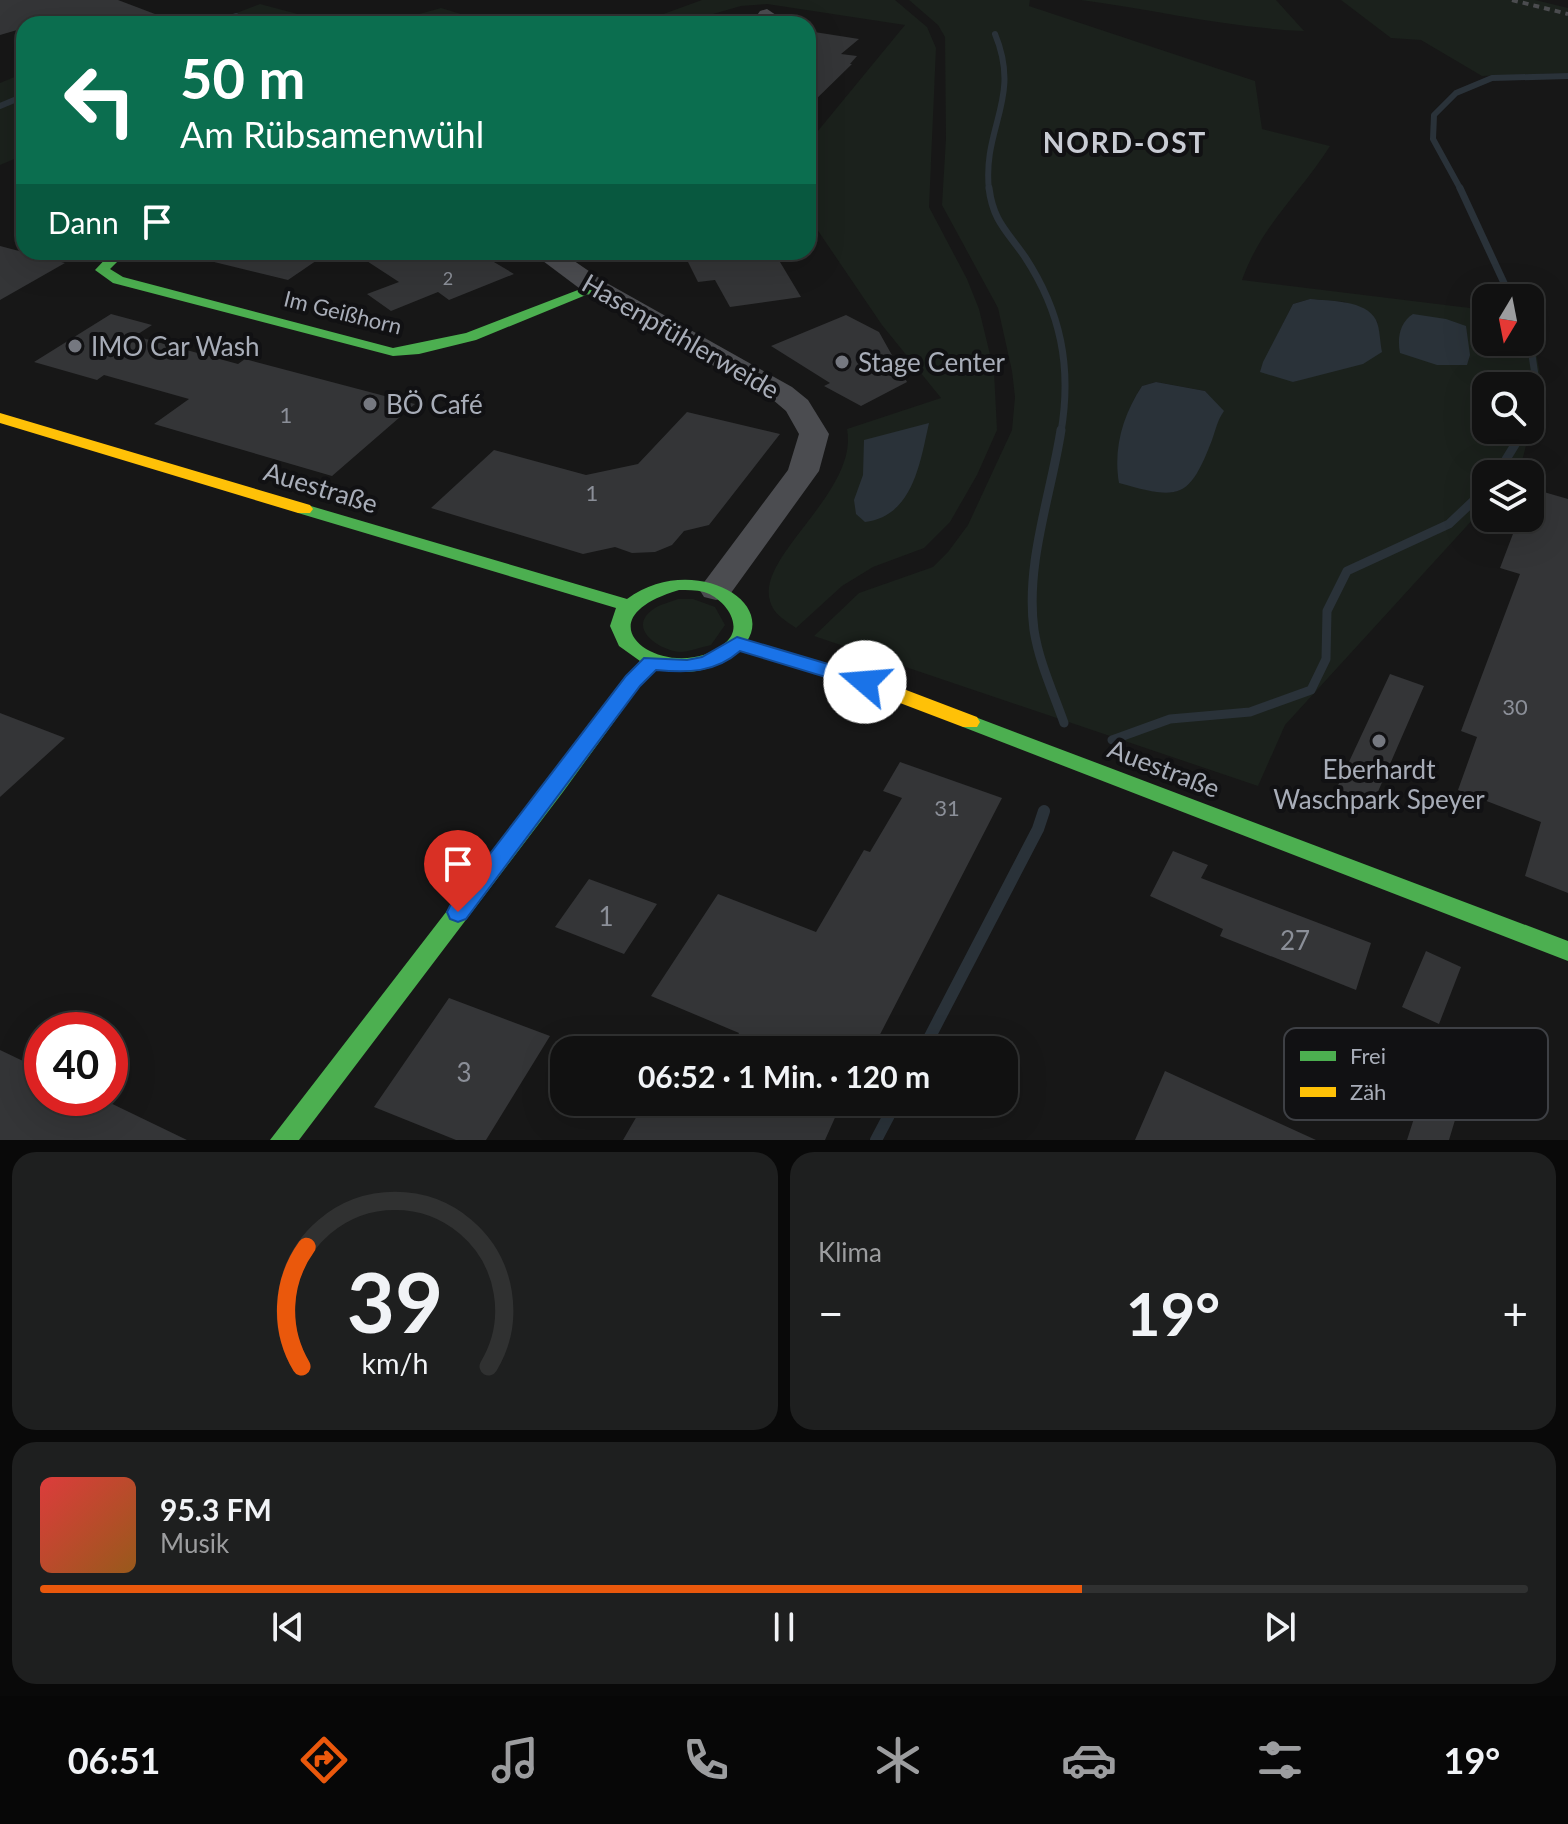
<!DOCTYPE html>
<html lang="de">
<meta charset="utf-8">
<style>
body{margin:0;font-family:Lato,sans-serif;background:#1e1f1f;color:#f1f3f6;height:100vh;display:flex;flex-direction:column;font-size:30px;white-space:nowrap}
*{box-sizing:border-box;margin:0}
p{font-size:26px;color:#9c9d9f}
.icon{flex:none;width:44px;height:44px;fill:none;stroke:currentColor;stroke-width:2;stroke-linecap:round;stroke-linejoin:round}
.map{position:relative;height:1140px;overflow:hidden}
.drawer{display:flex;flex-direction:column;gap:12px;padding:12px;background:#090909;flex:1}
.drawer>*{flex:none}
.top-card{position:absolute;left:16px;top:16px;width:800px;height:244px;border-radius:24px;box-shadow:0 8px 32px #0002,0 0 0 2px #303131;background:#0b6e4f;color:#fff;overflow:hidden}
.needle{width:52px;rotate:190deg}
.fabs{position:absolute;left:1472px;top:284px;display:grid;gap:16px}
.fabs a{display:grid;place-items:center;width:72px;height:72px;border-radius:16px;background:#111;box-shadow:0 8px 32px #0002,0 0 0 2px #303131;font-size:40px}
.speed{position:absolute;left:24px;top:1012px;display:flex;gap:16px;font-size:40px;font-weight:700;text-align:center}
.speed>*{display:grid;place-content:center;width:104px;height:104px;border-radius:50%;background:#111;box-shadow:0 8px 32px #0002,0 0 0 2px #303131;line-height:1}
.speed .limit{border:12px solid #d22;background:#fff;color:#111}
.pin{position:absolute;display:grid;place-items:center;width:68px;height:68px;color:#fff;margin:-82px -34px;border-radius:50% 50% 50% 0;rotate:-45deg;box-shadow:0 0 8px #0007}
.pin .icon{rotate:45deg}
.me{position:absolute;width:88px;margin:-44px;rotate:288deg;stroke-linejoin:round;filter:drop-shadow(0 0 6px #0008)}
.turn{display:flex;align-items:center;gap:28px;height:168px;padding:0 32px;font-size:36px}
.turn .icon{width:104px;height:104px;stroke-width:2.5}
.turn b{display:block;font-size:56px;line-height:68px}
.then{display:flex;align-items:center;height:76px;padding:0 32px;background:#0003;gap:16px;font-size:30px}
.big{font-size:60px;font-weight:700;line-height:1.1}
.drawer .tile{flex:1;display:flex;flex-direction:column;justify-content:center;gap:12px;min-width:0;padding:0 28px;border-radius:24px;background:#1e1f1f}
.drawer .dial{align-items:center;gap:0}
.dial svg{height:208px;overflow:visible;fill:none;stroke:#303131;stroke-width:7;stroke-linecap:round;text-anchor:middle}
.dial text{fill:#f1f3f6;stroke:none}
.song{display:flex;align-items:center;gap:24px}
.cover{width:96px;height:96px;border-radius:12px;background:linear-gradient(135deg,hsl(0 70% 55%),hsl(30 70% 35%))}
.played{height:8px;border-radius:4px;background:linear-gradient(90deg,#ea580c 70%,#303131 70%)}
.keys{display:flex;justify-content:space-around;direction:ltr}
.heat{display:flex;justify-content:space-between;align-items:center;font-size:44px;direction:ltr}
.drawer .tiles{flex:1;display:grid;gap:12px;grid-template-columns:1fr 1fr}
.tile:last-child{grid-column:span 2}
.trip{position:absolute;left:550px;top:1036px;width:468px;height:80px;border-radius:24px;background:#111;box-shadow:0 8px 32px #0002,0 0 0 2px #303131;font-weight:700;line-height:80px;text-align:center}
.dock{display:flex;height:128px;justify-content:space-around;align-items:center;background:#070707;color:#9c9d9f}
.dock .icon{width:56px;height:56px}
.dock .active{color:#ea580c}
.dock b{font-size:36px;color:#f1f3f6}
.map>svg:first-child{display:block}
.green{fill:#1b211c;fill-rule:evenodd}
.water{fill:#2a3239}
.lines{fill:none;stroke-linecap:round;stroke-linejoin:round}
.stream-far3{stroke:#2a3239;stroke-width:6}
.stream-far2{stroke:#2a3239;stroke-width:7}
.stream-far1{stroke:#2a3239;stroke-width:9}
.stream{stroke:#2a3239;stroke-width:12}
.building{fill:#343537}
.street{fill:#4b4c50;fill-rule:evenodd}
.fast{fill:#4caf50;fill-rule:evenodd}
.slow{fill:#ffc107;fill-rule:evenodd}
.rail{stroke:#4b4c4f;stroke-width:4;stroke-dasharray:6 5;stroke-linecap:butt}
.route{fill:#1a73e8;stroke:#114b97;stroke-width:2}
.poi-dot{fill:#757880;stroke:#111113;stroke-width:3}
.labels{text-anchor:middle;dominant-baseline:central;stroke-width:8;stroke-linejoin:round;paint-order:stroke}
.far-number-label{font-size:18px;fill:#8b8f98}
.far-street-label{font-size:22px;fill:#a8adb8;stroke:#111113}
.number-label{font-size:22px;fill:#8b8f98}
.street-label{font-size:26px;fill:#a8adb8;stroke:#111113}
.poi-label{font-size:26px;fill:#a8adb8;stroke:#111113;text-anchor:start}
.near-number-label{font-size:26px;fill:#8b8f98}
.far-district-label{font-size:28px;font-weight:bold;letter-spacing:2px;fill:#c9ccd4;stroke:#111113}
.key{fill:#111113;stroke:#3e4045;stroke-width:2}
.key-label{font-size:22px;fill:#a8adb8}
</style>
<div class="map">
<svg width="1568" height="1140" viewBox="0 0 1568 1140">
<rect width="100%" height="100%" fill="#171717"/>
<path class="green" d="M702 0H895L927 27 936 48 929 207 967 279 979 309 994 371 997 430 977 475 950 522 924 548 873 567 842 586 796 628C786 621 773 614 770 601 756 556 859 492 847 429L941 398 882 325 808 216V143L905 25 767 4 741 6 678 24H636Z
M909 0H1030L1029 6 1255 81 1262 129 1330 146C1300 194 1262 224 1242 280L1486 310V342H1530L1531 323 1542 386 1530 428V386H1486V430H1530L1521 465 1514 474H1486V505L1285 725 1258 786 814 636 859 593 933 567 948 552 968 525 1012 430 1015 397 1012 371 998 308 942 205 946 139 945 37 938 25ZM1310 299 1345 302 1377 321 1381 352 1293 382 1275 340 1293 304ZM1156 382 1205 391 1223 411C1217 421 1215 429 1211 440 1189 500 1179 500 1119 482 1120 443 1120 420 1142 386Z
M1081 0H1276L1304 31C1229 28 1156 10 1081 0Z
M1341 0H1535L1568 8V73L1482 76 1421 40 1391 38Z
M260 4 335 24H208Z
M441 8 494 24H383Z
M24 73V155L0 165V83Z
M678 599H693L715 607 725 625 711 645C701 647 689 652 680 652 658 650 625 627 655 608 661 604 671 602 678 599Z"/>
<path class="water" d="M1310 299C1330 301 1366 300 1376 320 1380 328 1380 343 1382 352L1363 364 1293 382 1260 372 1263 362 1293 304Z
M1413 314 1446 319 1466 326 1470 355 1467 365H1437L1400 353C1397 338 1400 322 1413 314Z
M1156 382 1205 391 1224 411C1217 421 1216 429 1212 440 1189 500 1179 500 1119 483 1113 448 1123 415 1142 386Z
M929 423C920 463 913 516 865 522L856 514 854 500 863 475 864 440Z"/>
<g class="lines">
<path class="stream-far3" d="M214 24 236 16
M0 106 24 96
M989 190C982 127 1022 99 995 34
M1461 190 1433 139 1434 115 1456 93 1492 78 1568 76"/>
<path class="stream-far2" d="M989 188C993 221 1007 231 1025 257 1061 312 1072 367 1061 432
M1460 188 1511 298
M1530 342 1535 375 1530 405"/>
<path class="stream-far1" d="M1061 430C1051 495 1025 564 1034 630 1039 662 1053 692 1064 723
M1497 474 1524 430
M1112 740 1170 719 1250 712 1311 690 1326 659 1327 611 1347 571 1449 524 1486 489"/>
<path class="stream" d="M923 1050 1038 829 1044 811
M876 1140 896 1102"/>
</g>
<path class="building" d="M0 0H118L176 22 62 24 60 17 38 24H24V28L0 35Z
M808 31 859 39 841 54 857 56 850 64H852L808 107Z
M0 246 65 263 0 300Z
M211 252H329L288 280 210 261Z
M353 252H477L514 274 449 300 438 292 391 311 367 294 399 282Z
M683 252H774L801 297 730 307 715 280 698 282Z
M111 314 152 325 135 336 238 364 245 359 415 404 332 476 154 424 189 399 104 375 97 380 34 362Z
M846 315 879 332 907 382 861 406 824 386 830 383 771 346Z
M687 412 780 434 709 525 684 531 672 545 655 552 632 553 615 547 583 554 431 508 494 450 586 475 638 464Z
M1530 488 1568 499V893L1525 876 1541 822 1458 790 1477 737 1461 731 1520 574 1500 568 1519 518H1530Z
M1390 674 1424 686 1370 810 1333 796Z
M0 713 65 738 0 797Z
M900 762 1002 798 872 1050H730L739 1033 651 996 718 894 816 932 864 850 870 852 902 798 883 791Z
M1173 851 1208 865 1201 878 1371 943 1356 990 1220 936 1223 929 1150 896Z
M589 879 657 904 624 954 555 927Z
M1426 951 1461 967 1439 1024 1402 1007Z
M449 998 550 1036 486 1140H456L374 1107Z
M1438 1044 1473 1060 1449 1140H1407Z
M0 1050 42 1070V1098H100L187 1140H0Z
M1165 1071 1316 1140H1135Z
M645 1102H842L825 1140H623Z"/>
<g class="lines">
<path class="street" d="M767 9 776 15 771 24H751L760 11Z
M531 252H561L605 282 792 387 808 400 829 434 819 471 728 597 716 600 704 597 699 589 788 470 799 434 786 411 772 399 587 294Z"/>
<path class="fast" d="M112 252H127L110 269 123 277 393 348 466 333 591 285 596 284 603 288 476 340 419 354 393 356 113 283 95 270Z
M304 504 627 599C697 547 801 612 727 660 706 673 680 675 656 668L640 686 563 792 299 1140H270L640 661 619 646 610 626 616 608 298 513 295 509ZM679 590C687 590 696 590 704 592 724 598 746 626 725 643 672 688 570 622 679 590Z
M970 715 1568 941V961L963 727 960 722 963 717Z"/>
<path class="slow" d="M0 413 310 505 313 509 310 513H298L0 423Z
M737 638 872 677 977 717 980 722 977 727H963L858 687 730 648 727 644Z"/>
<path class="rail" d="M1512 0 1568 14"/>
</g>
<path class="route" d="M737 637 872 677 875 682 865 689 740 651C715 673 687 673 656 670L640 686 466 919 458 922 450 919 447 912 450 906 626 676 644 658 687 660 702 657Z"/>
<g class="poi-dot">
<circle cx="75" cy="346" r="8"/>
<circle cx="842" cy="362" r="8"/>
<circle cx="370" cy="404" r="8"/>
<circle cx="1379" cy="741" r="8"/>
</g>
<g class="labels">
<g class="far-number-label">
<text x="448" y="278">2</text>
</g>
<g class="far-street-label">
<text transform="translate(343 312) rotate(14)">Im Geißhorn</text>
</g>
<g class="number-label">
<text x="286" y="414">1</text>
<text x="592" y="492">1</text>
<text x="1515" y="706">30</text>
<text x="947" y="807">31</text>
</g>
<g class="street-label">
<text transform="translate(681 336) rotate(30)">Hasenpfühlerweide</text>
<text transform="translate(321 487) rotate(17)">Auestraße</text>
<text transform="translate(1164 768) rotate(21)">Auestraße</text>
</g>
<g class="poi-label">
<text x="91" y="346">IMO Car Wash</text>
<text x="858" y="362">Stage Center</text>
<text x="386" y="404">BÖ Café</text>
<text x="1379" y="769" text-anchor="middle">Eberhardt<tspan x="1379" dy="30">Waschpark Speyer</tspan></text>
</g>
<g class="near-number-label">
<text x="606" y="916">1</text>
<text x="1295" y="940">27</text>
<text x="464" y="1072">3</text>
</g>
<g class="far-district-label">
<text x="1125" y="142">NORD-OST</text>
</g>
</g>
<rect x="1284" y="1028" width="264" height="92" rx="12" class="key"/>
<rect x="1300" y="1051" width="36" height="10" fill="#4caf50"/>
<rect x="1300" y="1087" width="36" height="10" fill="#ffc107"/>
<g class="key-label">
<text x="1350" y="1064">Frei</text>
<text x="1350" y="1100">Zäh</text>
</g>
</svg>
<div class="fabs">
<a><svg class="needle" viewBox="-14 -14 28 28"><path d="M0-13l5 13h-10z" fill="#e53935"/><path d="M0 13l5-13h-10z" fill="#9c9d9f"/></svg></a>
<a><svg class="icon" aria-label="search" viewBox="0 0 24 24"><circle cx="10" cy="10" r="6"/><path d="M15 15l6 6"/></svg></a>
<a><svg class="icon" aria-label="layers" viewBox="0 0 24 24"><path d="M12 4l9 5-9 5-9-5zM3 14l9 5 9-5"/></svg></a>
</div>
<div class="speed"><div class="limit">40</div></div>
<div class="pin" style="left:458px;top:912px;background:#d93025"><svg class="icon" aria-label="arrive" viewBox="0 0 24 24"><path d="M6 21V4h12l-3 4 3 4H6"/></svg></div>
<svg class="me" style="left:865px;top:682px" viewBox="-20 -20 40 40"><circle r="19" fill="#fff"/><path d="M0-13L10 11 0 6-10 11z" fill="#1a73e8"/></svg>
<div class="trip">06:52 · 1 Min. · 120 m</div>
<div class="top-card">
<div class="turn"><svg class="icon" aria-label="left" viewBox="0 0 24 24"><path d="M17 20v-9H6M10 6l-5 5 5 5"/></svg><div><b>50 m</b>Am Rübsamenwühl</div></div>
<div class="then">Dann<svg class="icon" aria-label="arrive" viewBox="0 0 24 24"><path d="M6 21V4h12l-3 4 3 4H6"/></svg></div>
</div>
</div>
<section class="drawer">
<div class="tiles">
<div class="tile dial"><svg viewBox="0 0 100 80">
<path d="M14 69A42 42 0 1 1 86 69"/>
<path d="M14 69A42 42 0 0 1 16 23" stroke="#ea580c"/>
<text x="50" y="56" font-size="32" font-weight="700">39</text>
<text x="50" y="72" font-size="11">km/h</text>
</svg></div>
<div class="tile"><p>Klima</p>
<div class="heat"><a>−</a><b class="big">19°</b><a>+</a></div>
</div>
<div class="tile">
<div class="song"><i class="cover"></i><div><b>95.3 FM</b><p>Musik</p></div></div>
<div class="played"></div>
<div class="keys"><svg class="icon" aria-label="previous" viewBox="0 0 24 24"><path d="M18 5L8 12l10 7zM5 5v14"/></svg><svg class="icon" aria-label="pause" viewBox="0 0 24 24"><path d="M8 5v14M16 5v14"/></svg><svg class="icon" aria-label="next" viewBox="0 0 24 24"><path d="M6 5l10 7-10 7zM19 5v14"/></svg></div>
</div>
</div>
</section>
<nav class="dock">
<b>06:51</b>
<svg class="icon active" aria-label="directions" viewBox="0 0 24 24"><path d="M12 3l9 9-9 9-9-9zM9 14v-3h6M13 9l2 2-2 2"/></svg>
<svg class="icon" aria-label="music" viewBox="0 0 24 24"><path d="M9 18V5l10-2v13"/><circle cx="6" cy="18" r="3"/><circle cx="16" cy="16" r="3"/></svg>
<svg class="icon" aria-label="phone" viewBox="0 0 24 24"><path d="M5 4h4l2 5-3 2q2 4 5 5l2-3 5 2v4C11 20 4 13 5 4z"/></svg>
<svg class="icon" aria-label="climate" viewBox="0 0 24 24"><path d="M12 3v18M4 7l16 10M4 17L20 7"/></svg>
<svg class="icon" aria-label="car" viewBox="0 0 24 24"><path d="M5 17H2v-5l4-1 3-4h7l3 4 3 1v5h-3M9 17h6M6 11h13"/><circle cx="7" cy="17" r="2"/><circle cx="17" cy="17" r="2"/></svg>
<svg class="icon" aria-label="filters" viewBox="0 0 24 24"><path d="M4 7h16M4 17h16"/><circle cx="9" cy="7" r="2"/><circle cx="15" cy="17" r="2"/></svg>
<b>19°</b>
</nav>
